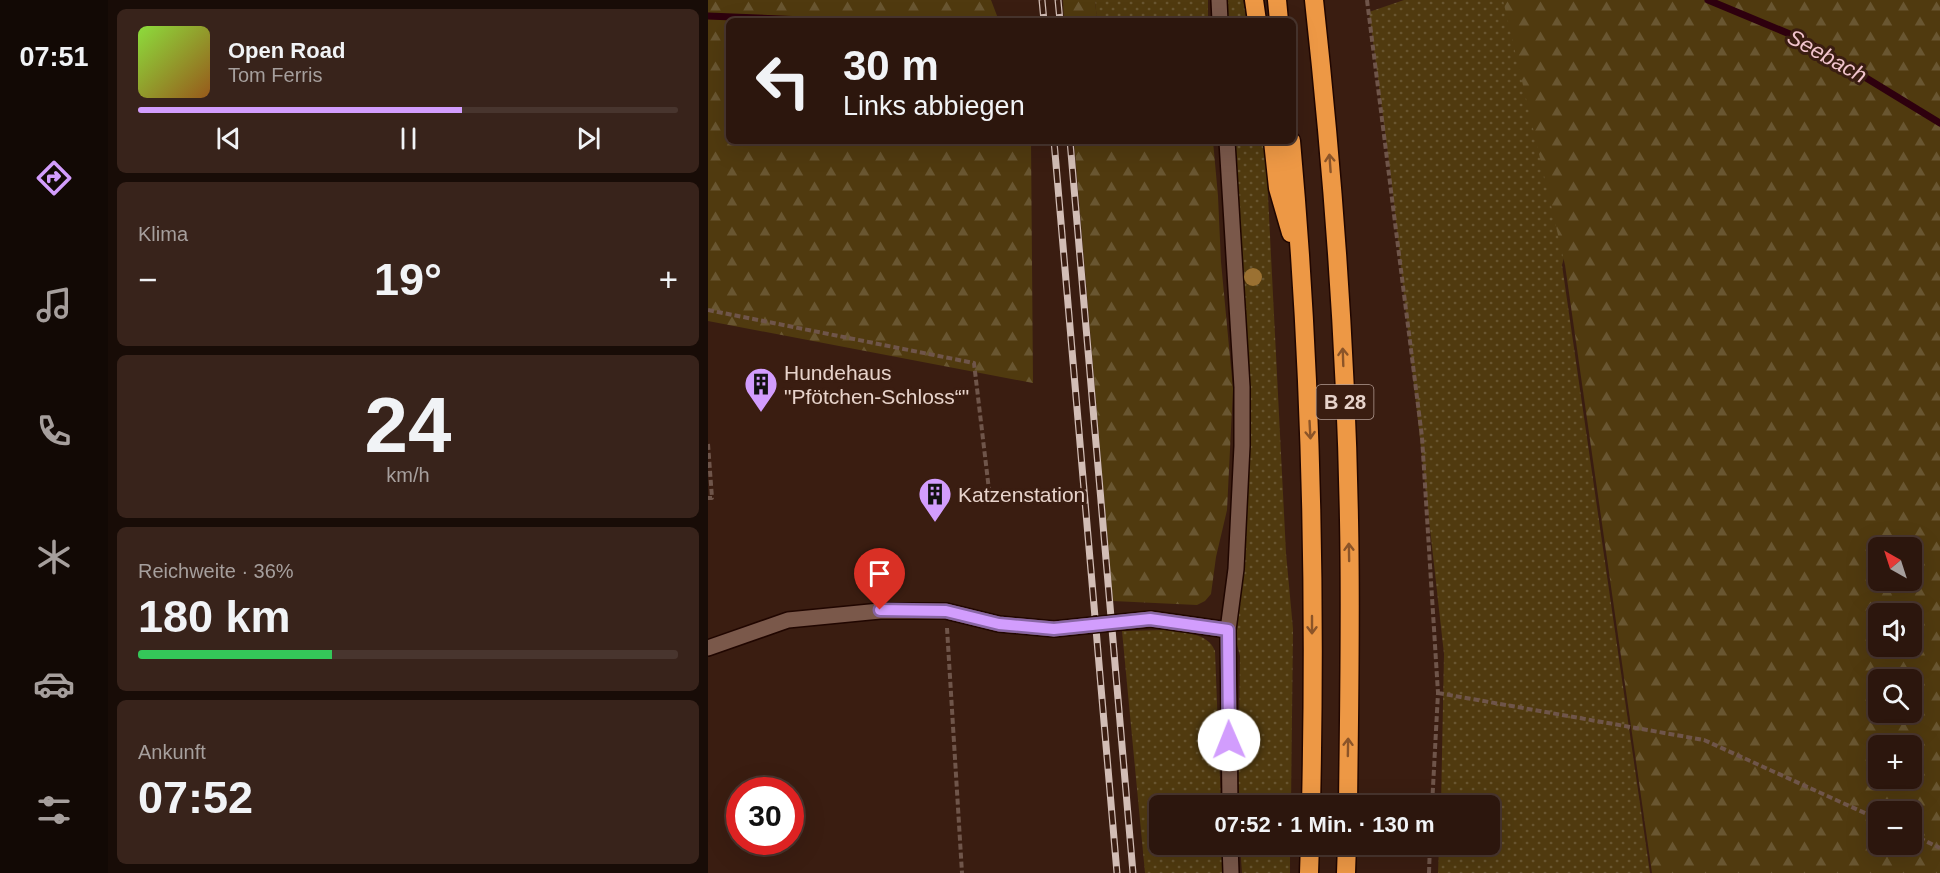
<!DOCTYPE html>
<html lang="de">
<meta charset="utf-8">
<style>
body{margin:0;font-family:Helvetica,sans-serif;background:#38231b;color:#f1f3f6;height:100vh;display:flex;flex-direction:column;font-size:22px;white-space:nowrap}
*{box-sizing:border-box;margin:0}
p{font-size:20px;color:#a69f9d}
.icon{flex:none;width:33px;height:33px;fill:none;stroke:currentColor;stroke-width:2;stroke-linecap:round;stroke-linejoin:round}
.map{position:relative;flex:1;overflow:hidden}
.details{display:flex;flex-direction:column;gap:9px;padding:9px;background:#180c07;width:600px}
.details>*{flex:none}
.top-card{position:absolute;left:18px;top:18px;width:570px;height:126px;border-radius:9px;box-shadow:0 6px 24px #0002,0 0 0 2px #48352e;background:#2c160d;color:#f1f3f6;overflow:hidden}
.needle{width:39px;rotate:321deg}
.tools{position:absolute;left:1160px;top:537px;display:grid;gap:12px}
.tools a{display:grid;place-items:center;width:54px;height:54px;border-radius:9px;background:#2c160d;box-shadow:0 6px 24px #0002,0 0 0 2px #48352e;font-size:30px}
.speed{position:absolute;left:18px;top:777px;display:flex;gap:12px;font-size:30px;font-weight:700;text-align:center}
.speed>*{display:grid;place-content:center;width:78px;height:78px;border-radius:50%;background:#2c160d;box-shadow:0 6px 24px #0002,0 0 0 2px #48352e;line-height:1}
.speed .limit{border:9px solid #d22;background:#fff;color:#111}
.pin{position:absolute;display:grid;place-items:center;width:51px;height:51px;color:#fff;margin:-62px -26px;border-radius:50% 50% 50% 0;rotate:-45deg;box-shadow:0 0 6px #0007}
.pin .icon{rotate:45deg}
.me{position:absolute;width:66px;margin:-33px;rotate:359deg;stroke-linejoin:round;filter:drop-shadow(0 0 4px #0008)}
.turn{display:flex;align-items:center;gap:21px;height:126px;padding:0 18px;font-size:27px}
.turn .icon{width:78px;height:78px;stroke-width:2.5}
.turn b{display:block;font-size:42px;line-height:51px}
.big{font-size:45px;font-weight:700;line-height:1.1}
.details .card{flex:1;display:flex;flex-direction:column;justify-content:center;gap:9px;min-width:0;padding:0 21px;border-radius:9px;background:#38231b}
.details .dial{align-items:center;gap:0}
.dial b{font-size:78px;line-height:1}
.song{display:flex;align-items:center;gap:18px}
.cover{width:72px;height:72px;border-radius:9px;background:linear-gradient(135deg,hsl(90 70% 55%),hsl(30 70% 35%))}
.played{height:6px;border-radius:3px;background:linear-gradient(90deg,#d29dfd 60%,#48352e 60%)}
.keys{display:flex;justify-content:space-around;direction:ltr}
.heat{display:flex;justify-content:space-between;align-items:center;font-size:33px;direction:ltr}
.charge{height:9px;border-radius:4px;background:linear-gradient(90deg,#34c759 36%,#48352e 0)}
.trip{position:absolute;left:441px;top:795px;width:351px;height:60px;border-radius:9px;background:#2c160d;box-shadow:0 6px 24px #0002,0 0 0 2px #48352e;font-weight:700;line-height:60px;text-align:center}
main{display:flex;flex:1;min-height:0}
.dock{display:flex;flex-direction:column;width:108px;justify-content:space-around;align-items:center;background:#120905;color:#a69f9d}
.dock .icon{width:42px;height:42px}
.dock .active{color:#d29dfd}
.dock b{font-size:27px;color:#f1f3f6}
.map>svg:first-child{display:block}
.grass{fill:url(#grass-dots)}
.forest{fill:url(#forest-firs);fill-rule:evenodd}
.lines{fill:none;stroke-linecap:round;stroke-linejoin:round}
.stream{stroke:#2e000e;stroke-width:7}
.minor-casing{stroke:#200600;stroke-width:18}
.highway-casing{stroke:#200600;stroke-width:21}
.path{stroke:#6f554a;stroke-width:4;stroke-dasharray:6 3;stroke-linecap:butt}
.minor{stroke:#7a584a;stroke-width:15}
.highway{stroke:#ed9845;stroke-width:18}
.rail-casing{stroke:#d2bdb5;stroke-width:7}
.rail{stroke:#3a1d11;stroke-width:4.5;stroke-dasharray:14;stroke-linecap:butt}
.minor-bridge-casing{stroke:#200600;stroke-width:18;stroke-linecap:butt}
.minor-bridge{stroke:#7a584a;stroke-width:15}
.tree{fill:#9b7132}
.oneway{stroke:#8b5428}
.route-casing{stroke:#8866a4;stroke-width:15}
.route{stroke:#d29dfd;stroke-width:10}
.labels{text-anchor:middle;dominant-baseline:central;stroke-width:6;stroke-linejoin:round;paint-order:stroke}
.shield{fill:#3a1d11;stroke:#b39c93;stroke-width:1.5}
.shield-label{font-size:20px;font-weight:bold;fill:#e7d3cb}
.poi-label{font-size:21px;fill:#e7d3cb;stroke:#3a1d11;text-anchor:start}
.water-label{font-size:22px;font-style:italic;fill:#f1c3cc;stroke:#3a1d11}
</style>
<main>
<nav class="dock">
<b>07:51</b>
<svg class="icon active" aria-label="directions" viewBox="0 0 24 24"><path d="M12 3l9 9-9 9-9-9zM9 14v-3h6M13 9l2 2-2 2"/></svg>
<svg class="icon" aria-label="music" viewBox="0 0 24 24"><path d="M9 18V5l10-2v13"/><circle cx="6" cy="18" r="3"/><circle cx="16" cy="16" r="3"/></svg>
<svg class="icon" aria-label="phone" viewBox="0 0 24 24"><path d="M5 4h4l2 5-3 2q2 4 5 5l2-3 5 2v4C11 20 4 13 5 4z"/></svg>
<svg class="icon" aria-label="climate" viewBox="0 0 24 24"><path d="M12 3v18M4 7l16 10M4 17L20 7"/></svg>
<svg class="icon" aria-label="car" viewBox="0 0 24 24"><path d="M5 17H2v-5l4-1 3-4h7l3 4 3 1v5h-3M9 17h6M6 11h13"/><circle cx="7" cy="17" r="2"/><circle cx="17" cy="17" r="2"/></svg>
<svg class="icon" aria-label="filters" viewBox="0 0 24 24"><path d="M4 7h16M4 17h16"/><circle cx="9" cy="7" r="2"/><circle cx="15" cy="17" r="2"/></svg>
</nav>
<section class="details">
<div class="card">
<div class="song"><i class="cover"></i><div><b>Open Road</b><p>Tom Ferris</p></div></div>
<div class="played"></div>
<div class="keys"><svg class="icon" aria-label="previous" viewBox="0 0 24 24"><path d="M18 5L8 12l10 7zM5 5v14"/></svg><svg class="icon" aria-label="pause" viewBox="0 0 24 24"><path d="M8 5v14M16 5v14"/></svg><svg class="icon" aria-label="next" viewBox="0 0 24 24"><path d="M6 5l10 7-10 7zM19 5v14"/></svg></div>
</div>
<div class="card"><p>Klima</p>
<div class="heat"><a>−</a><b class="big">19°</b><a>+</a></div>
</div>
<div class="card dial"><b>24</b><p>km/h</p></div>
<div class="card"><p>Reichweite · 36%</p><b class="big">180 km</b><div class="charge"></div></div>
<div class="card"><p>Ankunft</p><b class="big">07:52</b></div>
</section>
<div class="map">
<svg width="1232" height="873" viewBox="0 0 1232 873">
<defs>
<pattern id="grass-dots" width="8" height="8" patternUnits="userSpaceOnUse" patternTransform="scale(1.5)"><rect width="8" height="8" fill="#503a0f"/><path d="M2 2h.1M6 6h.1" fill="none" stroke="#695631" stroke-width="1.8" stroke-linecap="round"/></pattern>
<pattern id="forest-firs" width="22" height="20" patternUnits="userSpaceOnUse" patternTransform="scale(1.5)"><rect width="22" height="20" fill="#503a0f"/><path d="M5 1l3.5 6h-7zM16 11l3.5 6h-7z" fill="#695631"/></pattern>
</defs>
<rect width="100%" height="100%" fill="#3a1d11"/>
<path class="grass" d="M387 0H500V21H389Z
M514 0H535L539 21H516Z
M696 0H927L854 265 942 873H730L731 845 782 844V806L733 805 736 654 682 170 661 12Z
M525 141H555L559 176 578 553 585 629 583 805H530L532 656 527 637 535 576 542 377Z
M457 630C475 633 500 632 507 651L513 805 452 806V844L515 845 516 873H437L414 631Z
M532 845H582V873H534Z"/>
<path class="forest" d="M0 0H283L291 21H21V141H323L325 383 0 321Z
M355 0H387L389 21H356Z
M795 0H1232V873H944L857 265ZM1170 548H1203V580H1170ZM1170 614H1203V646H1170ZM1170 680H1203V712H1170ZM1170 746H1203V778H1170ZM1170 812H1203V844H1170Z
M366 141H505L510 196 513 262 525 389 519 510 508 557 503 594 497 601 489 605 405 601Z"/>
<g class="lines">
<path class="stream" d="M1000 0 1096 40 1232 123
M0 16 120 21"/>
<defs>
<path id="minor" d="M511 0 512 21
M519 141 534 387V446L528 569 520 630 522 806
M443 619 520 630
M0 648 80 620 172 611H238L291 624 346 629
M522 844 523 873"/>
<path id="highway" d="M546 0 549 21
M569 0 571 21
M606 0C625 173 638 346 641 520 643 615 641 710 640 806
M565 141 570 188 583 233
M583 141C603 362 608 584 603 806
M601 873 602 844
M638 873 639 844"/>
</defs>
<use href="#minor" class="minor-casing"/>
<use href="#highway" class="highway-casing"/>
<path class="path" d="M659 0 714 437 730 693 724 806
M0 310 266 363 281 490
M0 444 4 498H0
M239 628 254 873
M730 693 996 740 1170 819
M1203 834 1232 848
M721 873 722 844"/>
<use href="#minor" class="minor"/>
<use href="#highway" class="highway"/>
<defs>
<path id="rail" d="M334 0 336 21
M350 0 352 21
M346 141 409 873
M362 141 425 873"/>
</defs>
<use href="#rail" class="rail-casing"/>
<use href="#rail" class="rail"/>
<defs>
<path id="minor-bridge" d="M346 629 443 619"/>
</defs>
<use href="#minor-bridge" class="minor-bridge-casing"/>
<use href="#minor-bridge" class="minor-bridge"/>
</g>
<circle class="tree" cx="545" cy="277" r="9"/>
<defs><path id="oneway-shaft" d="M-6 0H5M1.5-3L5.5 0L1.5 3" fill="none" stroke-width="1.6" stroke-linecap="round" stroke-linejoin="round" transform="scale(1.5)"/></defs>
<g class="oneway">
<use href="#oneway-shaft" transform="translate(622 163) rotate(-94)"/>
<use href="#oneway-shaft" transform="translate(635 357) rotate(-92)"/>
<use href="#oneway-shaft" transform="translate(602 430) rotate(87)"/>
<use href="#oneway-shaft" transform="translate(641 552) rotate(-91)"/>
<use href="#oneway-shaft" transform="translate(604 625) rotate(90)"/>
<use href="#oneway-shaft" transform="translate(640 747) rotate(-89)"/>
</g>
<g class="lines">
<defs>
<path id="route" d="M172 610 238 611 291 624 346 629 442 619 520 630 521 740"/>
</defs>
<use href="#route" class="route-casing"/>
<use href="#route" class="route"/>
</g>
<defs>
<symbol id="building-pin" viewBox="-11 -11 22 30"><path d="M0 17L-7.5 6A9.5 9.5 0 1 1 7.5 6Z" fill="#d29dfd" stroke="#3a1d11"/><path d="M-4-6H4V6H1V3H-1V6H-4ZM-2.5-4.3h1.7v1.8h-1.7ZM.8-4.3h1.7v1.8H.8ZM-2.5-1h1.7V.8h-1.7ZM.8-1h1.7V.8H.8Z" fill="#111"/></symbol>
</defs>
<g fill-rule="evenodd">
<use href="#building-pin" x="34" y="365" width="38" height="52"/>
<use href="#building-pin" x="208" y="475" width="38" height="52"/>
</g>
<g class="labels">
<rect class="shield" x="608.5" y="385" width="57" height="34" rx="4.5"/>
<g class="shield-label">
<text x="637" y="402">B 28</text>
</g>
<g class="poi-label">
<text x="76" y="372">Hundehaus<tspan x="76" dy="24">"Pfötchen-Schloss“"</tspan></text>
<text x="250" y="494">Katzenstation</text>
</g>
<g class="water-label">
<text transform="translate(1119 56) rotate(29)">Seebach</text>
</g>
</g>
</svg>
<div class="tools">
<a><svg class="needle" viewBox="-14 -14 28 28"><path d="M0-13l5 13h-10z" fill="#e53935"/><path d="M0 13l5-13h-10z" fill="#a69f9d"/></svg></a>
<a><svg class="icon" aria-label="sound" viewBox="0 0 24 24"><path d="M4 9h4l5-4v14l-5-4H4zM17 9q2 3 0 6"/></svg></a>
<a><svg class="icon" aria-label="search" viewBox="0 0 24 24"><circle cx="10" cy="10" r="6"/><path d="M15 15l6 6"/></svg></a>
<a>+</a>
<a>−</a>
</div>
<div class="speed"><div class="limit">30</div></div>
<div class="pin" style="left:172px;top:610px;background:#d93025"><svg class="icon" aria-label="arrive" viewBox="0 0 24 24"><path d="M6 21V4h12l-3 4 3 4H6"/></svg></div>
<svg class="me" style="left:521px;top:740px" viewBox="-20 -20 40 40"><circle r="19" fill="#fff"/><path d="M0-13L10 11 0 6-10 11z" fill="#d29dfd"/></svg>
<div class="trip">07:52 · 1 Min. · 130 m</div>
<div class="top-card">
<div class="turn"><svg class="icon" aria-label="left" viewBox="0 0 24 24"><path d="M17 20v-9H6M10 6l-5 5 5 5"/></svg><div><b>30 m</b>Links abbiegen</div></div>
</div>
</div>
</main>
